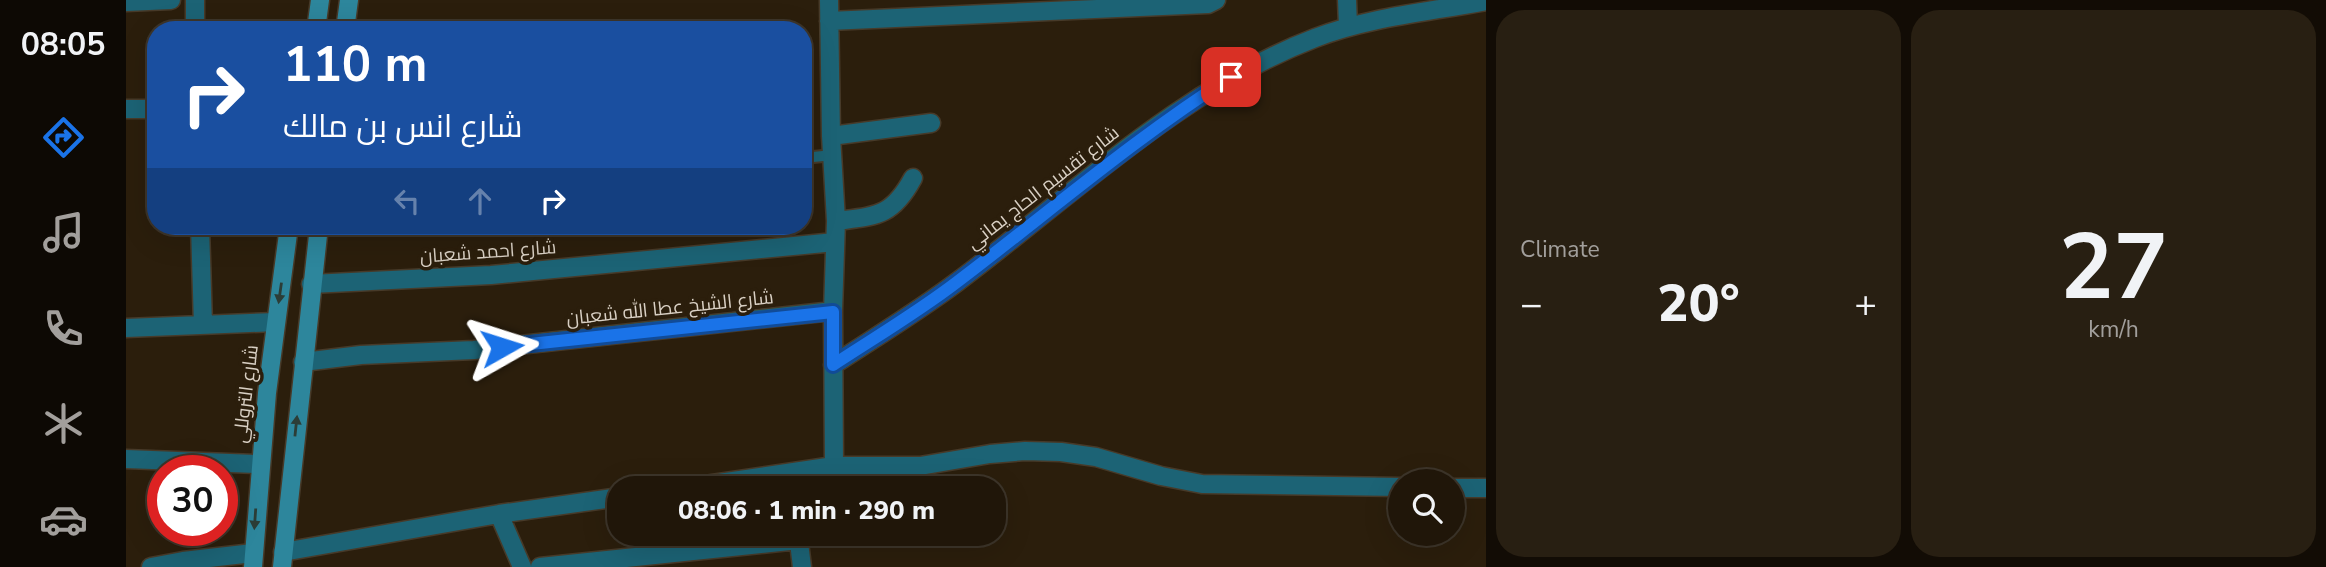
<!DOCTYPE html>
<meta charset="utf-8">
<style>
body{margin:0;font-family:"Nunito Sans",Cairo,sans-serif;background:#281f12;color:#f1f3f6;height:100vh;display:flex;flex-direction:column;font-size:26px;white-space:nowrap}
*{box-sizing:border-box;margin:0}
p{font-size:23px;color:#a29f9c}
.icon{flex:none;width:38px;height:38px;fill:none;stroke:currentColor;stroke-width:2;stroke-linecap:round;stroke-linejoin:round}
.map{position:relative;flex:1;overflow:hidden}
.sheet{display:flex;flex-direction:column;gap:10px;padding:10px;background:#120c05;width:840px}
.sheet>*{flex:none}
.banner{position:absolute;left:21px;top:21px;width:665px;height:214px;border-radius:28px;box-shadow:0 7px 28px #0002,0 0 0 2px #3d352a;background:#1a4fa0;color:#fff;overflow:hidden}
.buttons{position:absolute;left:1262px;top:469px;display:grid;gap:14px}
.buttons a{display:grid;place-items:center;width:77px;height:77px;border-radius:50%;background:#201609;box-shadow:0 7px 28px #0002,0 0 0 2px #3d352a;font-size:35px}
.speed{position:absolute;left:21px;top:455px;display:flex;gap:14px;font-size:35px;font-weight:700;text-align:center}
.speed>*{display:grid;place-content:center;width:91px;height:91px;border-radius:50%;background:#201609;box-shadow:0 7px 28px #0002,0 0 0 2px #3d352a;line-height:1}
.speed .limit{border:10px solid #d22;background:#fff;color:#111}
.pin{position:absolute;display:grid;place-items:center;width:60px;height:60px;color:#fff;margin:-30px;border-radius:14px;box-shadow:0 4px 10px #0006}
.me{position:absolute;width:77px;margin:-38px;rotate:84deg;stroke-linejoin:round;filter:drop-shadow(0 0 5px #0008)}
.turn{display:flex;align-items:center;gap:24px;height:147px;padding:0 21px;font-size:32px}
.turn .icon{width:91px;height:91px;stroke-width:2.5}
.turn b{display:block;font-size:49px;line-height:60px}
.lanes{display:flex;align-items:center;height:66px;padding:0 21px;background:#0003;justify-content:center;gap:35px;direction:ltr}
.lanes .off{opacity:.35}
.big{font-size:52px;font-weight:800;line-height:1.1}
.sheet .tile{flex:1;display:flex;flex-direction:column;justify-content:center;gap:10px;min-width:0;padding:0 24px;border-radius:28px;background:#281f12}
.sheet .dial{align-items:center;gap:0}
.dial b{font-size:91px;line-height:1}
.heat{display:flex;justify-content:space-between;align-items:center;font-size:38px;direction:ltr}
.sheet .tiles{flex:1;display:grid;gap:10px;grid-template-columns:repeat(2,1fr)}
.trip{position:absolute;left:481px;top:476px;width:399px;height:70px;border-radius:28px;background:#201609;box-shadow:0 7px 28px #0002,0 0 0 2px #3d352a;font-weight:800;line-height:70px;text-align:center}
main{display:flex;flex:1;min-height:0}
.tab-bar{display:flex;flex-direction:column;width:126px;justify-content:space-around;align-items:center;background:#0d0904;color:#a29f9c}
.tab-bar .icon{width:49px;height:49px}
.tab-bar .on{color:#1a73e8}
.tab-bar b{font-size:32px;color:#f1f3f6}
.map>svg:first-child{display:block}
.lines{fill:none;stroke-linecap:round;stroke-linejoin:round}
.lane-casing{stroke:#473a29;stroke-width:14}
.street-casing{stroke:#473a29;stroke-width:21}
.secondary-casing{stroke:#473a29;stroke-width:21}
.lane{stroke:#1c6375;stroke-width:10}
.street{stroke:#1c6375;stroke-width:18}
.secondary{stroke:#2d869c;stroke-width:18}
.oneway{fill:#2c3d37}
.route-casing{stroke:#114b97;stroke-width:18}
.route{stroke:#1a73e8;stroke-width:12}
.labels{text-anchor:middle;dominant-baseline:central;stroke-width:7;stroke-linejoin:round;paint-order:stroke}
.street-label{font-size:19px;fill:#d9d0c4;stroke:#2b1e0c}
</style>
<main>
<nav class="tab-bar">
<b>08:05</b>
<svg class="icon on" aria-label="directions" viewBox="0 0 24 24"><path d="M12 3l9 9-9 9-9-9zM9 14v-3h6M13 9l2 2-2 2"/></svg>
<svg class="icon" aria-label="music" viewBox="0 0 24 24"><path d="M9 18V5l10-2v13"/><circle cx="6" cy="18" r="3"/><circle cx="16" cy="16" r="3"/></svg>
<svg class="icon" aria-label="phone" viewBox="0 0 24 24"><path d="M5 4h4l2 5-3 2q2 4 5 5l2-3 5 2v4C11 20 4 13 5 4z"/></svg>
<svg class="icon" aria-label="climate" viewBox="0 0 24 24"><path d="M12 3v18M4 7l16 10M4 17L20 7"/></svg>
<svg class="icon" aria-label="car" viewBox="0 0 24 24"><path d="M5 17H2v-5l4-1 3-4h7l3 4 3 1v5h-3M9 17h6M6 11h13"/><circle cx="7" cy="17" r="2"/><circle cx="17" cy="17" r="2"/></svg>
</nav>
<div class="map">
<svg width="1360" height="567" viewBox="0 0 1360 567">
<rect width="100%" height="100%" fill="#2b1e0c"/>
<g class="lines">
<defs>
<path id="lane" d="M677 158 707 155"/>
<path id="street" d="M69 0V30
M703 0 705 136 710 221 707 311 708 466
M1221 0 1222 26
M0 2 45 0
M703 21 1082 4 1090 0
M0 109H30
M705 136 805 123
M710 221C750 216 766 217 787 178
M74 226 77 325
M185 284 365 275 709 242
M0 328 150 322
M177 362 235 355 348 350 707 311
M707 365C748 338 791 312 831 282 946 196 1053 90 1189 38 1243 17 1303 12 1360 1
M0 459 133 464
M559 488 708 466H794L864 454 899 451 935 452 970 457 1035 476 1076 484 1274 487
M1326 488H1360
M373 514 396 567
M672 534 676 567
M157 552 373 514 494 497
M25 567 57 561 127 553
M414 567 673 540"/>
<path id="secondary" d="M190 30 194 0
M219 30 223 0
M127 567 141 393 163 226
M156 567 193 226"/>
</defs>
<use href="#lane" class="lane-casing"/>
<use href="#street" class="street-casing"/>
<use href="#secondary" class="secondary-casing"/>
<use href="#lane" class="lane"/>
<use href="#street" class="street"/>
<use href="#secondary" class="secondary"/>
</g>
<defs><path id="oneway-solid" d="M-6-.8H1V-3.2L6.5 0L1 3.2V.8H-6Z" transform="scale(1.75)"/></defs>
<g class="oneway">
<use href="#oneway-solid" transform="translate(154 293) rotate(98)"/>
<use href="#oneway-solid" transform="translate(170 426) rotate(-84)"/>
<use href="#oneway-solid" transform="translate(129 519) rotate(94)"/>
</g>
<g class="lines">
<defs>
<path id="route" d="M376 347 707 312V365C748 338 792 312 831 282 922 213 1009 138 1105 77"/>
</defs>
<use href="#route" class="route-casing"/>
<use href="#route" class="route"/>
</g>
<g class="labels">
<g class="street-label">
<text transform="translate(917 188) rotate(-38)">شارع تقسيم الحاج يماني</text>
<text transform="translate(362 252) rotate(-4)">شارع احمد شعبان</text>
<text transform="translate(544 308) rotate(-6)">شارع الشيخ عطا الله شعبان</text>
<text transform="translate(120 394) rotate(-83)">شارع التروللي</text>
</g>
</g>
</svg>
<div class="buttons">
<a><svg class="icon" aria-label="search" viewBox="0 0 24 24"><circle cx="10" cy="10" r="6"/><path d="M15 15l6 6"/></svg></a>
</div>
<div class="speed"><div class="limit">30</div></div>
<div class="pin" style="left:1105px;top:77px;background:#d93025"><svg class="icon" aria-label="arrive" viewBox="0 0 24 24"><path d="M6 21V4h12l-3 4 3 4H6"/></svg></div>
<svg class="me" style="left:376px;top:347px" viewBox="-20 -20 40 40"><path d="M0-17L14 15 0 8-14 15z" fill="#1a73e8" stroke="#fff" stroke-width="4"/></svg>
<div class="trip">08:06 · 1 min · 290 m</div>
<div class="banner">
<div class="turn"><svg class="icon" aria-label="right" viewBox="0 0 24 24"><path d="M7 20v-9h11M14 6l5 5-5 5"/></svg><div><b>110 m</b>شارع انس بن مالك</div></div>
<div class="lanes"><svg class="icon off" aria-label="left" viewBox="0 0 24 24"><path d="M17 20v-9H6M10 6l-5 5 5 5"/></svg><svg class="icon off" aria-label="ahead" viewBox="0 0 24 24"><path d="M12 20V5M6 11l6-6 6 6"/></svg><svg class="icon" aria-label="right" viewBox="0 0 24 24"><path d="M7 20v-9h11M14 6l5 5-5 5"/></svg></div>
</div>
</div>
<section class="sheet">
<div class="tiles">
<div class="tile"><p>Climate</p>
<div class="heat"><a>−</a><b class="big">20°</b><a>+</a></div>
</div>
<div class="tile dial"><b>27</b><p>km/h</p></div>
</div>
</section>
</main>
